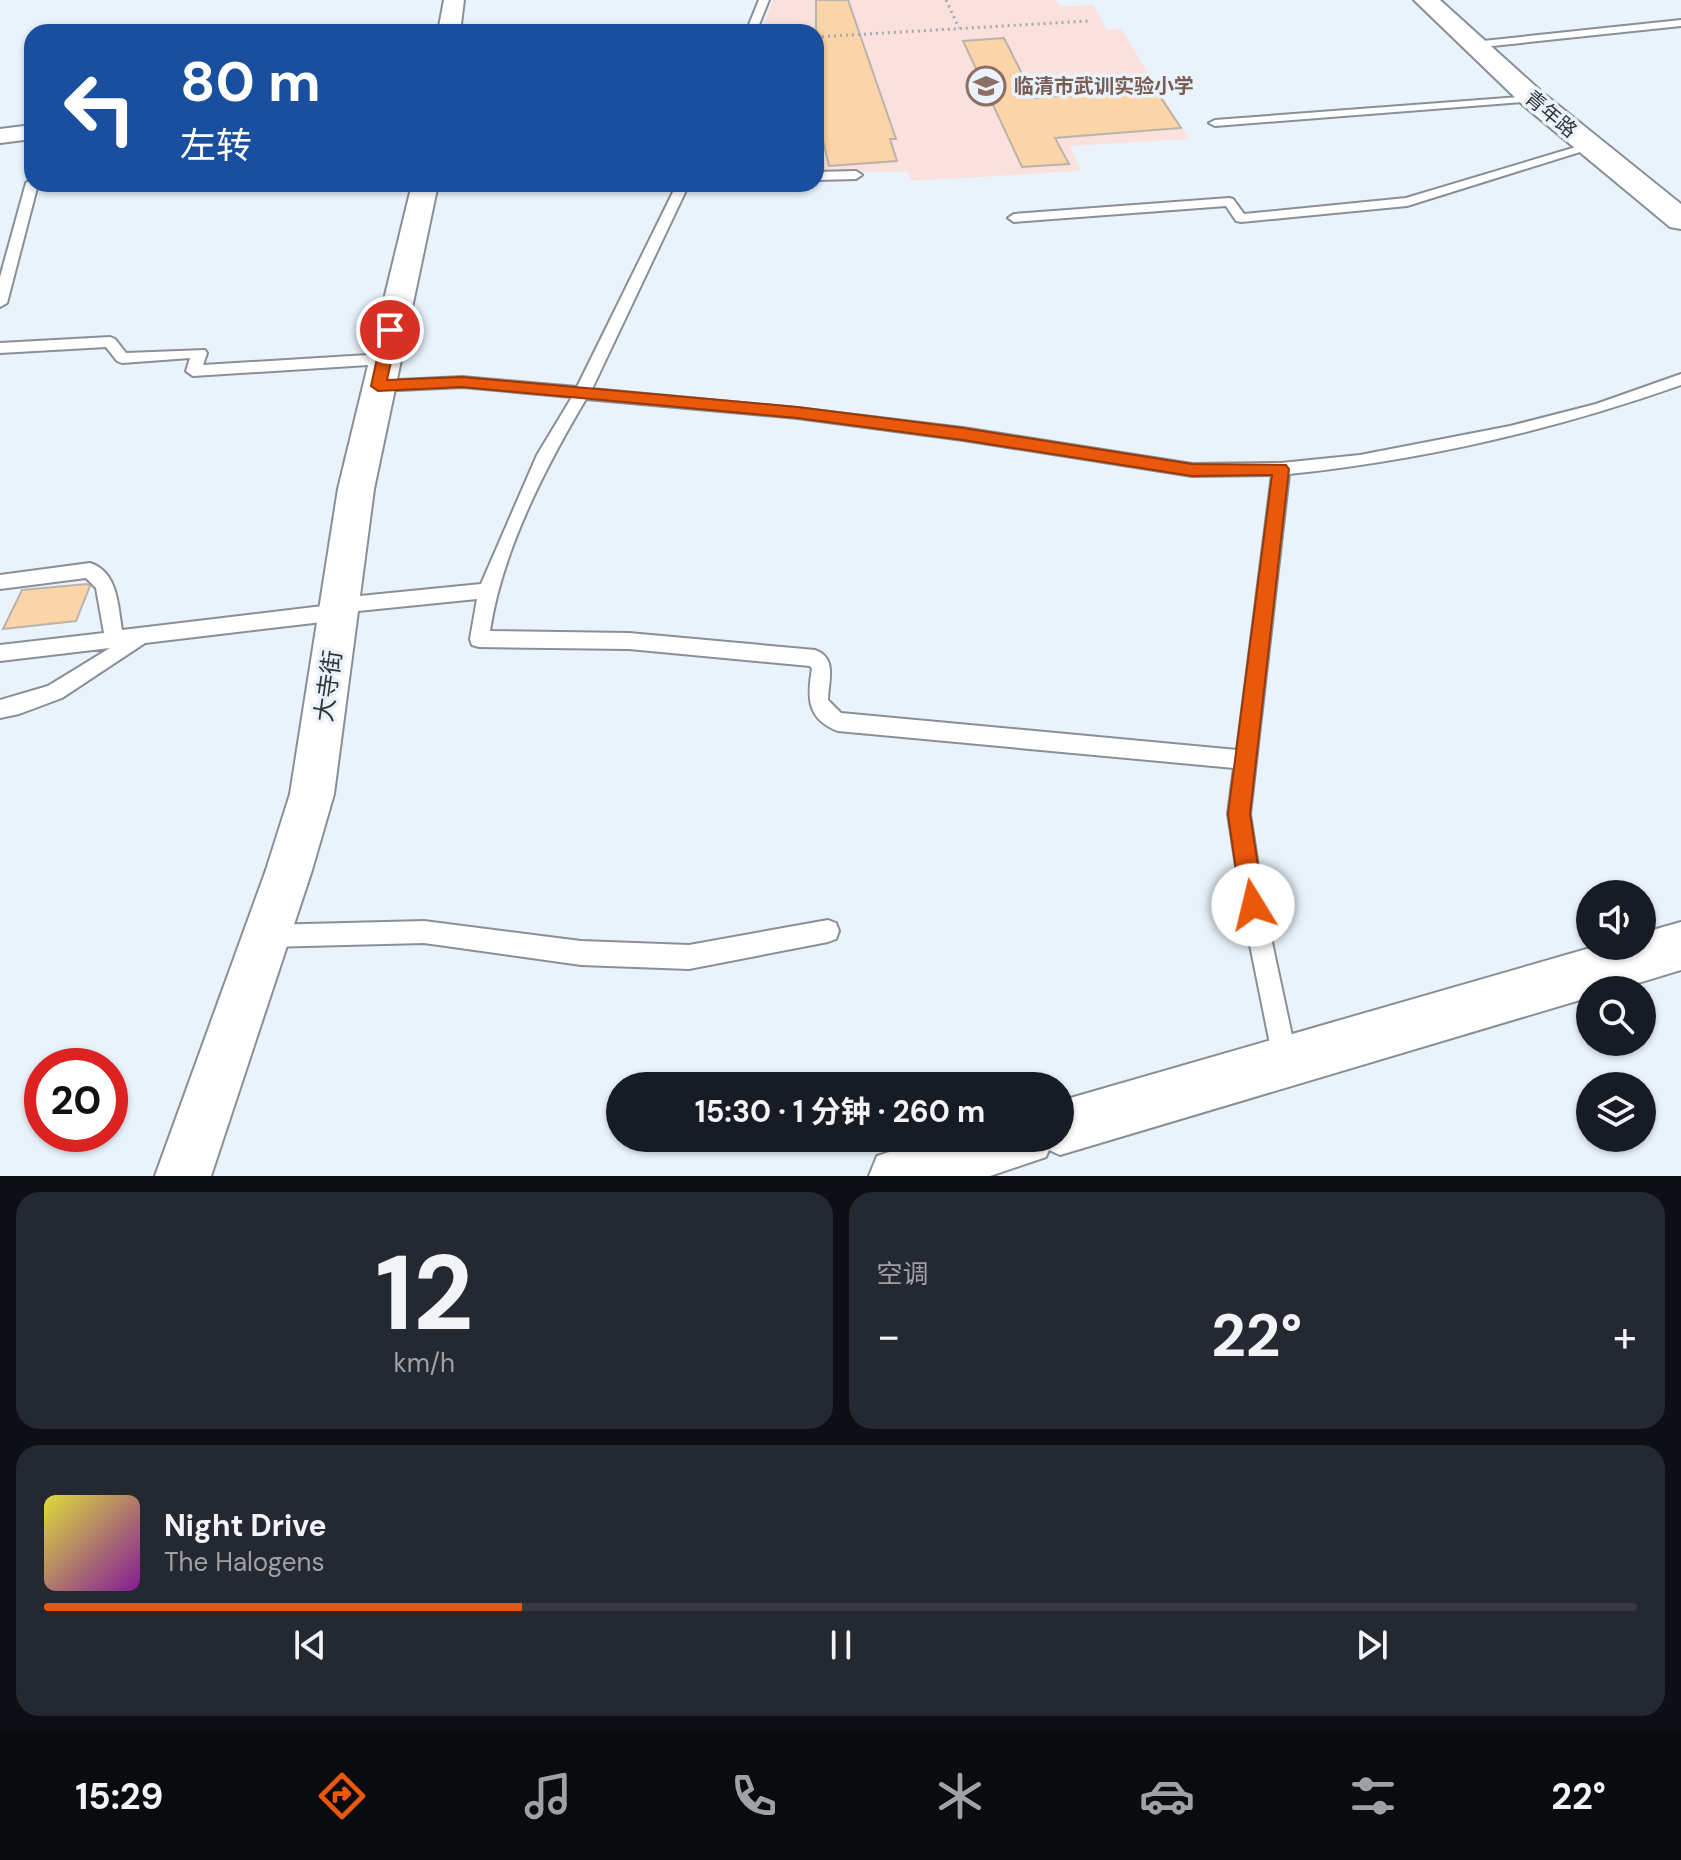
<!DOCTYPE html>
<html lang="zh">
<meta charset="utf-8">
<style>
body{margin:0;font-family:"DM Sans","Noto Sans SC",sans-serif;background:#242831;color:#f1f3f6;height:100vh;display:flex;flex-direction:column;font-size:30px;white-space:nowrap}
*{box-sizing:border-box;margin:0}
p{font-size:26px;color:#9ea1a6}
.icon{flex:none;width:44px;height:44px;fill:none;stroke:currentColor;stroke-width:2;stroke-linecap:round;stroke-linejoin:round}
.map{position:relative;height:1176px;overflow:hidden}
.details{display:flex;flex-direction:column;gap:16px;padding:16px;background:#0d0f14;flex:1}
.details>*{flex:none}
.banner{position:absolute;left:24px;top:24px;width:800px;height:168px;border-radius:24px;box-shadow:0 2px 6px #0004;background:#1a4fa0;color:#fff;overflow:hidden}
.fabs{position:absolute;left:1576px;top:880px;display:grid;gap:16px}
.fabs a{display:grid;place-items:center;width:80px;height:80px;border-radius:50%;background:#171b24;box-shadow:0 2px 6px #0004;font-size:40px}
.speed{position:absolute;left:24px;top:1048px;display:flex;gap:16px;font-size:40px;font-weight:700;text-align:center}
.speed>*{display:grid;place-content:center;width:104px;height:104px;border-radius:50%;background:#171b24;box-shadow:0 2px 6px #0004;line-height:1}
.speed .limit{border:12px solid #d22;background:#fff;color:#111}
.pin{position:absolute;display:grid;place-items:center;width:68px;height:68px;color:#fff;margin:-34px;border:4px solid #fff;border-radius:50%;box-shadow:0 2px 8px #0007}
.me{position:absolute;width:88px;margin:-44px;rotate:351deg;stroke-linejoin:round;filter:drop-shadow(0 0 6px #0008)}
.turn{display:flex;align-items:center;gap:28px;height:168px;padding:0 24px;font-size:36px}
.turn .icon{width:104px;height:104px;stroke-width:2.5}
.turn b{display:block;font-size:56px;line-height:68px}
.big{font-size:60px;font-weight:700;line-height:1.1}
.details .tile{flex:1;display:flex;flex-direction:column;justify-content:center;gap:12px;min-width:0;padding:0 28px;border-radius:24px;background:#242831}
.details .dial{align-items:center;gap:0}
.dial b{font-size:104px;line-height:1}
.song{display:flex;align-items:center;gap:24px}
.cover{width:96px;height:96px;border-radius:12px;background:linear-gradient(135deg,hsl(60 70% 55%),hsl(290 70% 35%))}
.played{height:8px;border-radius:4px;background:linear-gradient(90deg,#ea580c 30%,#363941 30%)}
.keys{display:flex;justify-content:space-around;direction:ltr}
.heat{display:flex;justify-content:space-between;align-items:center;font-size:44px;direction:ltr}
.details .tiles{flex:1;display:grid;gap:16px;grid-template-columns:1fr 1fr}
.tile:last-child{grid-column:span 2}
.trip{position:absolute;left:606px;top:1072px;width:468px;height:80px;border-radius:40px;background:#171b24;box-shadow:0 2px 6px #0004;font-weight:700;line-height:80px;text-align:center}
.tab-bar{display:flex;height:128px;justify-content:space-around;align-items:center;background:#090b0e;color:#9ea1a6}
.tab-bar .icon{width:56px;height:56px}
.tab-bar .active{color:#ea580c}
.tab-bar b{font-size:36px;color:#f1f3f6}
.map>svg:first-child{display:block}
.education{fill:#fbe1dd}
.building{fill:#fbd4a7;stroke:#bab3ab;stroke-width:2}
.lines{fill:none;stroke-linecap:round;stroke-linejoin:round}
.service-casing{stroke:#888f97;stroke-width:4}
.minor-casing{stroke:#888f97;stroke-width:4}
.tertiary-casing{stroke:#888f97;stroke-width:4}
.path{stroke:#a3aab0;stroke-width:3;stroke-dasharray:2 4;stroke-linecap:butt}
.service{fill:#fff;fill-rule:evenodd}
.minor{fill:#fff;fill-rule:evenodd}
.tertiary{fill:#fff;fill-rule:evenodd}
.route{fill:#ea580c;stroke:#983908;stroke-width:2}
.labels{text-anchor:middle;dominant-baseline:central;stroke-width:7;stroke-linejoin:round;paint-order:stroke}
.far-education-label{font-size:20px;font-weight:bold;fill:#785e54;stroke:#eaf3fb;text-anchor:start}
.far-street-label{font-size:20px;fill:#303437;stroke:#eaf3fb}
.street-label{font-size:24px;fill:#303437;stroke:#eaf3fb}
</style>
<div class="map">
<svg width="1681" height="1176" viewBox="0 0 1681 1176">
<rect width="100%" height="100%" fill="#eaf3fb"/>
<path class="education" d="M773 0H1056L1060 7 1093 5 1107 30 1121 29 1189 139 1070 146 1081 171 911 181 908 172H816V32H761Z"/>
<path class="building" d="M816 0H848L896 139H890L897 161 829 166 816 110Z
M1004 38 1034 98 1155 89 1181 128 1055 138 1069 164 1022 167 963 41Z
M87 584 90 586 76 621 3 629 22 590Z"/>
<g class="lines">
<defs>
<path id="service" d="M759 0H769L756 32H746Z
M1681 20V26L1473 48 1468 45 1473 42Z
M1533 96 1537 97V101L1215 126 1209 123 1215 120Z
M1586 144 1596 147 1407 206 1241 222 1236 221 1226 206 1014 222 1008 218 1014 214 1229 198 1233 199 1244 214 1406 198Z
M816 172 856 171 862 175 856 179 816 180Z
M32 179V184H38L7 303 0 307V277L26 183Z
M677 184H689L592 389 797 408 963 428 1192 464 1281 463 1360 455 1510 426 1596 404 1681 374V385C1554 430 1423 460 1289 474L1250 814 1264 905 1297 1059 1294 1068 1285 1071 1276 1068 1273 1059 1242 905 1228 814 1234 768 838 731C807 719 807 698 812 669L810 666 629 649 479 647 472 645 470 639 477 599 348 612 345 617 339 620 145 643 62 698 19 714 0 718V700L48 686 110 648 0 661V645L104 633 96 588 86 578 0 589V575L90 563C118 572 118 606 122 630L331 605 334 600 340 598 481 584 537 455 572 397 462 387 378 391 370 386 378 381 462 377 577 387ZM586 399 797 418 963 440 1192 476 1272 475 1237 750 841 713 828 700C828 682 838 658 815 650L629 633 490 631C502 551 545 468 586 399Z
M110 337 115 339 126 353 205 350 207 353 203 365 384 354 391 359 384 364 193 376 186 371 190 358 122 363 117 361 106 347 0 353V343Z
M828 920 836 923 839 931 836 939 828 942 689 969 581 965 424 943 267 947 259 944 256 936 259 928 267 925 424 921 581 941 689 945Z"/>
<path id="minor" d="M444 0H464L460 32H438Z
M32 125V139L0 143V129Z
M412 184H438L374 489 334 794 312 870 211 1176H155L266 870 290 794 338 489Z
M1681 922V970L1615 990H1590V997L1060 1155 1049 1150 1046 1157 990 1176H869L877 1156 933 1138H1060V1101L1597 946H1642V933Z"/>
<path id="tertiary" d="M1414 0H1440L1543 93 1681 204V229L1670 227 1523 105Z"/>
</defs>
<use href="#service" class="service-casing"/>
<use href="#minor" class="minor-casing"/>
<use href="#tertiary" class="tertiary-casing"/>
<path class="path" d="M946 0 959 28
M816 37 1088 21"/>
<use href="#service" class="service"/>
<use href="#minor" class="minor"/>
<use href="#tertiary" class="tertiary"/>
</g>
<path class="route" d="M390 325 398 330 387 380 462 377 797 407 963 428 1192 464 1286 465 1289 469 1250 814 1264 905 1261 913 1253 916 1245 913 1241 905 1228 814 1272 475 1192 476 963 440 797 418 462 387 378 391 371 386 383 330Z"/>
<defs>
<symbol id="school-ring" viewBox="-11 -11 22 22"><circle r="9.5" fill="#eaf3fb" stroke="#8d6e63" stroke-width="1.5"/><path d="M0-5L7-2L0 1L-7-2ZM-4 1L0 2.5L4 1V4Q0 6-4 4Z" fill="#8d6e63"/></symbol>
</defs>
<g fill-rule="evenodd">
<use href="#school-ring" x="964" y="64" width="44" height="44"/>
</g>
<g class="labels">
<g class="far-education-label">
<text x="1014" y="86">临清市武训实验小学</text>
</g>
<g class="far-street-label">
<text transform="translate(1551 114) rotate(40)">青年路</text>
</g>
<g class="street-label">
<text transform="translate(328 686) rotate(-82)">大寺街</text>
</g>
</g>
</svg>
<div class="fabs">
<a><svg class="icon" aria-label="sound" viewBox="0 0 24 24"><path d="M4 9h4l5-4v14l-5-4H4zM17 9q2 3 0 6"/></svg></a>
<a><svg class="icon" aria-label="search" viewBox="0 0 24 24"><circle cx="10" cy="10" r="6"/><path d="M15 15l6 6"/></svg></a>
<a><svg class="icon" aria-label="layers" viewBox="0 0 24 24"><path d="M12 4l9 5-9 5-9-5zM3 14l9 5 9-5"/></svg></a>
</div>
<div class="speed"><div class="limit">20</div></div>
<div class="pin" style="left:390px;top:330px;background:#d93025"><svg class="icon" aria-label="arrive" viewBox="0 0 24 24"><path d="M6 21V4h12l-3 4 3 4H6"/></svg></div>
<svg class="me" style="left:1253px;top:905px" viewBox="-20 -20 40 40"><circle r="19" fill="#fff"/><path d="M0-13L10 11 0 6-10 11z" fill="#ea580c"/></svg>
<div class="trip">15:30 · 1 分钟 · 260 m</div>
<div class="banner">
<div class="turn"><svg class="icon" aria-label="left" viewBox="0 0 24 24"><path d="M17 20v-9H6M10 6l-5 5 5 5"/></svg><div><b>80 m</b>左转</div></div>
</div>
</div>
<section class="details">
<div class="tiles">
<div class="tile dial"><b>12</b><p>km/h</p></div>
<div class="tile"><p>空调</p>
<div class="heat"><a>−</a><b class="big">22°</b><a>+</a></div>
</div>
<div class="tile">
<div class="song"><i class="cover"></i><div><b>Night Drive</b><p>The Halogens</p></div></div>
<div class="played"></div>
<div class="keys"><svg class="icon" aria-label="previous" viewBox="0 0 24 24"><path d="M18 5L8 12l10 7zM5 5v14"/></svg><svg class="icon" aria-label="pause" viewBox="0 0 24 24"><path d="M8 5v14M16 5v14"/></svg><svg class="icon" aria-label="next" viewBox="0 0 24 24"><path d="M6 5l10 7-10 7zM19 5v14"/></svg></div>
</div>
</div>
</section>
<nav class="tab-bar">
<b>15:29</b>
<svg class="icon active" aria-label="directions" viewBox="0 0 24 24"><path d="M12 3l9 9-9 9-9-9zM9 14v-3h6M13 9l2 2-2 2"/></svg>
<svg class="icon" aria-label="music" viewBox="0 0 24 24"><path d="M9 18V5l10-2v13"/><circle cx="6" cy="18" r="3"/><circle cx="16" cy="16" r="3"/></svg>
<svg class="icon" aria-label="phone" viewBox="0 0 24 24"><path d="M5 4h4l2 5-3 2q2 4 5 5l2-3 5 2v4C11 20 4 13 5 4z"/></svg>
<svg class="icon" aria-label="climate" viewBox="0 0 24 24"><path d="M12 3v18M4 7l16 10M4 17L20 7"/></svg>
<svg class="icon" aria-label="car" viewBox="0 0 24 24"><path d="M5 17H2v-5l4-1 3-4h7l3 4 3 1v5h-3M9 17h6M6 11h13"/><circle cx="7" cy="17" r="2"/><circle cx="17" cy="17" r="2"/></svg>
<svg class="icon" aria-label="filters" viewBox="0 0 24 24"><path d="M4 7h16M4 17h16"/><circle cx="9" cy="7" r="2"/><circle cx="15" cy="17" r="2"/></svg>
<b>22°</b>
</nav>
